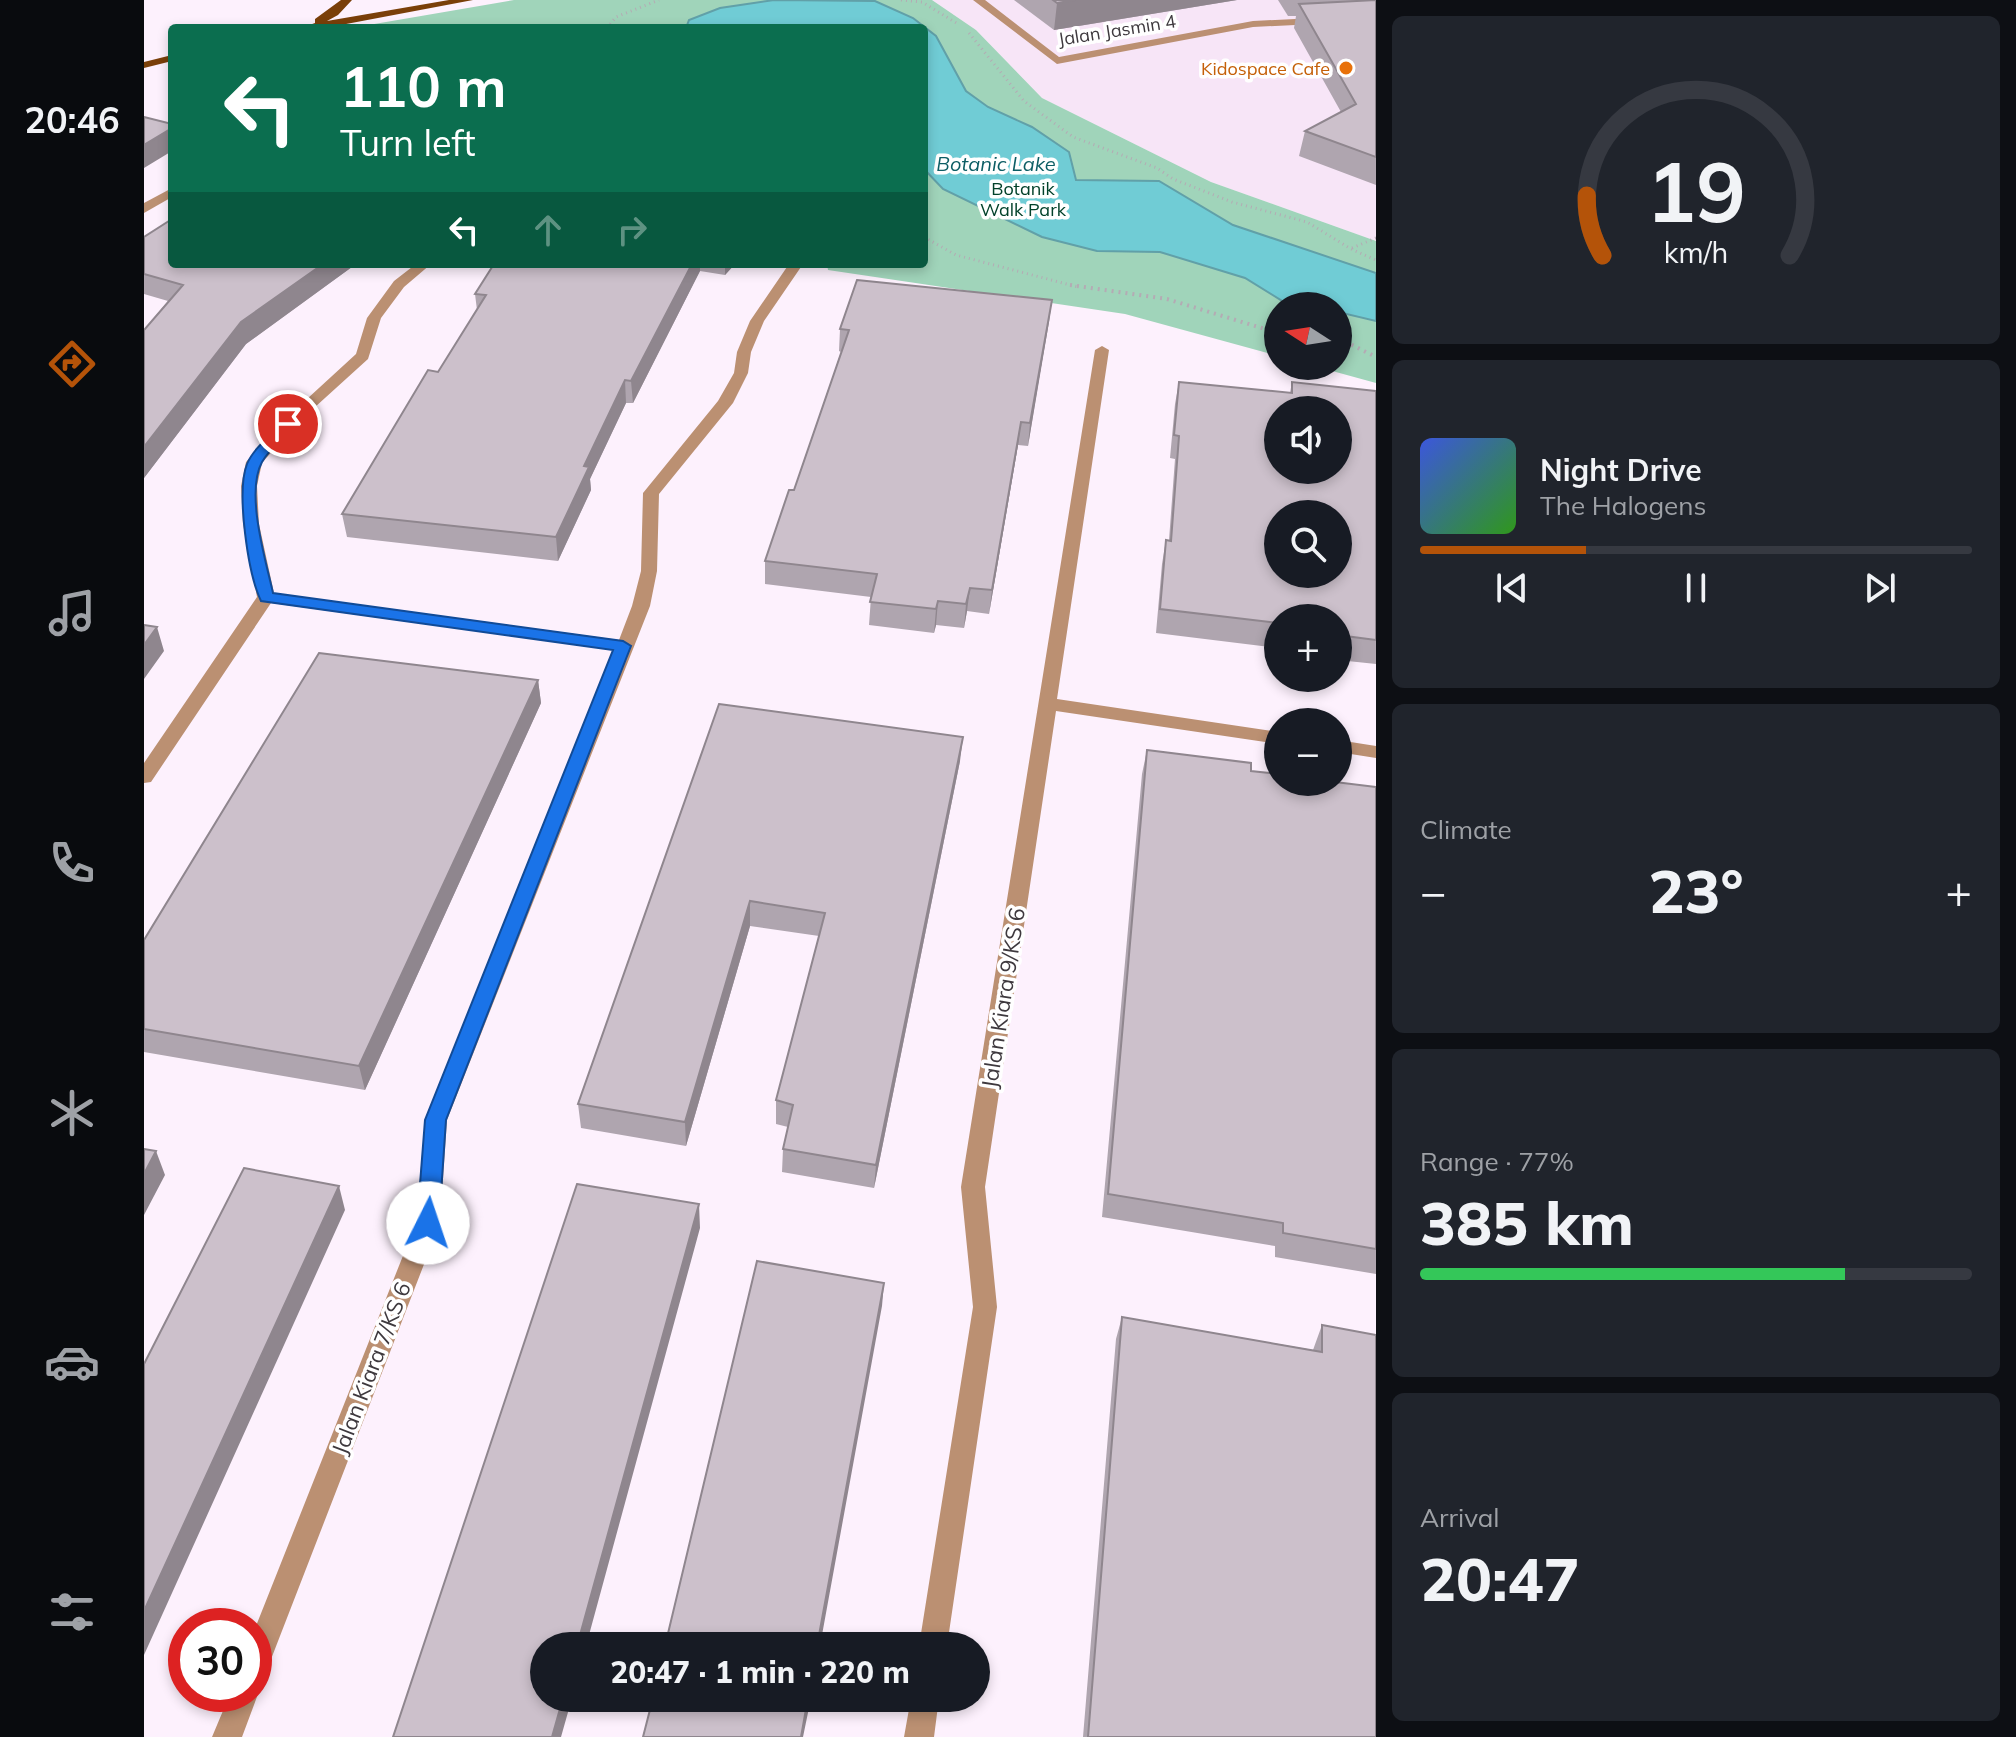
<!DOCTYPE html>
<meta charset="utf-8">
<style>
body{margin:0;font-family:Mulish,sans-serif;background:#20242c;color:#f1f3f6;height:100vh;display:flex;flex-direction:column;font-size:30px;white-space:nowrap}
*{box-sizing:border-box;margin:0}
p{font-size:26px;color:#9ea1a6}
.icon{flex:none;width:44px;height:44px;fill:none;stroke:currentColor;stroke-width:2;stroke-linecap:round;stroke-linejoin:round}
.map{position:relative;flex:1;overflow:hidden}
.side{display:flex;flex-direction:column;gap:16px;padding:16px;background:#0d0f14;width:640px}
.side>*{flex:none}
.top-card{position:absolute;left:24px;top:24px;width:760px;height:244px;border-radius:8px;box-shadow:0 4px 12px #0003;background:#0b6e4f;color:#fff;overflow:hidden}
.needle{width:52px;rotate:282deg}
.tools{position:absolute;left:1120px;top:292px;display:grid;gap:16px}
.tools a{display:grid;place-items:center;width:88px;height:88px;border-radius:50%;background:#171b24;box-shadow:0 4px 12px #0003;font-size:40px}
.speed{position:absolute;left:24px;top:1608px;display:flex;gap:16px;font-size:40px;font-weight:700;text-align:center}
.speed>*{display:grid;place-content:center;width:104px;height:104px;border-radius:50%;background:#171b24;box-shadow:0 4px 12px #0003;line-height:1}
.speed .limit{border:12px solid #d22;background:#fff;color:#111}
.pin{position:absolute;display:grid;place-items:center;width:68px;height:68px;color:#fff;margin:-34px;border:4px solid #fff;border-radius:50%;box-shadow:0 2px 8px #0007}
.me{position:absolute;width:88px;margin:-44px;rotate:4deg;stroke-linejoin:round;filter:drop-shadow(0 0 6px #0008)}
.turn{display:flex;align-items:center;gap:28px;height:168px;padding:0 40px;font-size:36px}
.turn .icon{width:104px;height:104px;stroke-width:2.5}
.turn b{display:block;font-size:56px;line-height:68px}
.lanes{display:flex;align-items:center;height:76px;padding:0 40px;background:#0003;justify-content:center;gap:40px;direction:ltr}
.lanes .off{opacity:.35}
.big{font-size:60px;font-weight:800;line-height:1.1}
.side .widget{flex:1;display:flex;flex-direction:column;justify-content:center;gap:12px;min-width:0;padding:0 28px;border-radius:12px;background:#20242c}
.side .dial{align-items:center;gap:0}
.dial svg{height:208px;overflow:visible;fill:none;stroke:#363941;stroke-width:7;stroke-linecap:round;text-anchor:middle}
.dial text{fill:#f1f3f6;stroke:none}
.song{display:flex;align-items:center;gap:24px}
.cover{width:96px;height:96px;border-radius:12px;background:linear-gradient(135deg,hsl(230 70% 55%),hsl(110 70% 35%))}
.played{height:8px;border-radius:4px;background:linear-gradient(90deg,#b45309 30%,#363941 30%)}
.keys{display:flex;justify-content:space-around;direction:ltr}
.heat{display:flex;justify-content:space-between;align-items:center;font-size:44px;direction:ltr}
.charge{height:12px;border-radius:6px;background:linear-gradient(90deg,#34c759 77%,#363941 0)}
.trip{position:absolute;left:386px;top:1632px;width:460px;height:80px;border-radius:40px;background:#171b24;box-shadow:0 4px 12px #0003;font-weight:800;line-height:80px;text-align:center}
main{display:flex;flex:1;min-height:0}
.tabs{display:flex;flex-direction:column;width:144px;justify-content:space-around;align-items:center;background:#090b0e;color:#9ea1a6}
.tabs .icon{width:56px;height:56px}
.tabs .on{color:#b45309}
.tabs b{font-size:36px;color:#f1f3f6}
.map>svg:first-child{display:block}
.built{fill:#f7e5f7}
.green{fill:#a0d4ba}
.water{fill:#70ccd5;stroke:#61a0a8;stroke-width:2}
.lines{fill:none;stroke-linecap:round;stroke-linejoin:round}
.path-far1{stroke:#b4abb4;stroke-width:3;stroke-dasharray:1 4;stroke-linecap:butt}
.path{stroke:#b4abb4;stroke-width:4;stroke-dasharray:2 5;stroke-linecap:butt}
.minor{fill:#bb9072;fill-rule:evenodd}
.major{fill:#7a3f09;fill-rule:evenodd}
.wall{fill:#afa5af}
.shaded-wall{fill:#8f868e}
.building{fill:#ccc0cb;stroke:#8f868e;stroke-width:2;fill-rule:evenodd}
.route{fill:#1a73e8;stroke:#114b97;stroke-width:2}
.food-dot{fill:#e8710a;stroke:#fff;stroke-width:3}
.labels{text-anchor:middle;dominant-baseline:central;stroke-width:7;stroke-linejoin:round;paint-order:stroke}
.far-street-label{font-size:18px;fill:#3e393e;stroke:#fff}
.far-food-label{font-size:18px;fill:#c56008;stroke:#fff;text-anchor:end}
.far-park-label{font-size:18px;fill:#02412a;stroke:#fff}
.far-water-label{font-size:20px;font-style:italic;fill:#0c5d64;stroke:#fff}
.street-label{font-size:22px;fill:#3e393e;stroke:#fff}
</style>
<main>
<nav class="tabs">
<b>20:46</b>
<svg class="icon on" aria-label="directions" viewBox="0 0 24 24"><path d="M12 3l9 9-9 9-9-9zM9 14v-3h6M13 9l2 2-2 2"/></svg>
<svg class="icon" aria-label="music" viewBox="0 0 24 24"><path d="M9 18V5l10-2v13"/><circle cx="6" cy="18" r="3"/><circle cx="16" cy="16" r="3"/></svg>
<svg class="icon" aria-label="phone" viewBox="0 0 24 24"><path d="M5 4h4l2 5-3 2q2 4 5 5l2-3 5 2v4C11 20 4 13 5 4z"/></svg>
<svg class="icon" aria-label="climate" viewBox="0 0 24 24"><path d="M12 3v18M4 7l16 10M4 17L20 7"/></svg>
<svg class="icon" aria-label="car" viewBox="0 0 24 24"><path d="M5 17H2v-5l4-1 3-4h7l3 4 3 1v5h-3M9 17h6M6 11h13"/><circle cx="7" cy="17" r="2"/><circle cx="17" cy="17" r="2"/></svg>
<svg class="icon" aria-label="filters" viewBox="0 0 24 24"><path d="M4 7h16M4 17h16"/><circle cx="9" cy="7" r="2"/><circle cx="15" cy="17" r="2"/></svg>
</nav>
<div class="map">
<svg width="1232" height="1737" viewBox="0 0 1232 1737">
<rect width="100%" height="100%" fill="#fdf1fd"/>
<path class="built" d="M788 0H1232V241L1067 182 898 98 832 30Z"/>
<path class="green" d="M370 0H788L832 30 898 98 1067 182 1232 241V383L1170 366H1194V306H1134V356L981 314 684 270 683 264H780V28H207Z"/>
<path class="water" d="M630 0 731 1 769 18 792 36 822 91 844 107 888 127 925 152 932 180 1015 181 1089 225 1232 273V321L1194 312V306H1162L1140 302 1101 278 1016 252 953 251 898 237 799 189 780 169V28H542L545 20 576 8Z"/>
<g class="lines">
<path class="path-far1" d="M757 0 778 2 814 24
M463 28 472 17 515 0
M825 33 880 101 929 137 1013 168 1029 179 1088 202 1163 222 1207 249 1232 260
M780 237 812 255 934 287
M1208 248 1232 238"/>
<path class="path" d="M926 285 1023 299 1134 333
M1194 342 1204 343 1232 357"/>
<path class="minor" d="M829 0H841L915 57 1109 21 1232 15V21L1109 27 913 64Z
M28 188V197L0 213V203Z
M272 264H287L260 287 237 318 224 359 149 427 118 463 113 486 115 524 130 593 475 640 488 606 497 571 499 493 574 401 590 373 593 352 606 321 645 264H659L620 321 607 352 604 373 589 403 515 494 513 571 506 606 303 1120 296 1223 124 1667 120 1677 110 1681V1631L272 1223 281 1120 470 650 127 603 7 782 0 783V763L113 597 99 524 97 486 102 462 139 421 212 354 223 318 250 281Z
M958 346 965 350 913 699 1134 732V744L912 711 841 1187 853 1307 803 1646H775L829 1307 817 1187 951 350Z
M1194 740 1232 746V758L1194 752Z
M110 1684 114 1694 98 1737H68L86 1694H110Z
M767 1698H795L790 1737H760Z"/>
<path class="major" d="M197 0H208L194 15 183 21 305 0H329L181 28H157L171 23V19Z
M28 55V61L0 68V62Z"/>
</g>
<path class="wall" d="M870 0H1093L910 30Z
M1134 0H1232V185L1155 156 1161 131 1197 112 1150 28 1152 16H1144Z
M0 237 28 264H212L102 344 0 478V330L24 301 0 294Z
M350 264H591L581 275 556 271 489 403H482L446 479 447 490 414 561 203 537 198 514 294 372 333 310 331 294Z
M908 300 884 446 874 445 845 614 823 611 820 628 792 625 790 633 725 625 727 597 621 584V561L650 490 697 352 695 351 696 329Z
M1035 382 1146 393 1148 382 1232 391V664L1194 660V618H1134V648L1012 633 1018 564 1022 540H1025L1031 459 1026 458 1031 404Z
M394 680 397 703 221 1090 0 1052V940Z
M575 704 816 761 730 1188 638 1172 639 1149 644 1127 632 1124V1100L675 936 606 926 542 1146 437 1128 434 1104Z
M1003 750 1107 771 1232 787V1274L1131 1257V1246L958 1217 998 774Z
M978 1317 1169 1350 1178 1325 1232 1737H939L972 1339Z"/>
<path class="shaded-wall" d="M931 0H1093L910 30 913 3Z
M28 128V151L0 168V145Z
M179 264H212L102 344 0 478V447L97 322Z
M548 264H556V271L489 403 487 381Z
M581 264H591L581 275Z
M908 300 905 322 884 446 886 423Z
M481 380 482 403 446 479 447 490 414 561 412 537 440 466Z
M877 422 874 445 845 614 848 590Z
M826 588 823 611 820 628 822 604Z
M794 601 792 625 790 633 792 609Z
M13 627 20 651 0 679V645Z
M394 680 397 703 221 1090 215 1066Z
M819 737 816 761 730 1188 732 1165Z
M606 901V926L542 1146 541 1122Z
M12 1151 21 1175 0 1215V1174Z
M195 1186 201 1210 0 1655V1611Z
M555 1204 556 1228 442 1646H433Z
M740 1283 738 1306 676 1646H673Z
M419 1698H428L417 1737H408Z
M664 1698H667L659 1737H657Z"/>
<path class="building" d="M909 0H931L913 3Z
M1232 0V157L1161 131 1212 104 1155 4Z
M0 117 28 124V128L0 145Z
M28 219V264H179L97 322 0 447V330L39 285 0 274V237Z
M350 264H548L487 381 481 380 440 466 445 467 412 537 198 514 284 370 294 372 342 295 331 294Z
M713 280 908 300 886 423 877 422 848 590 826 588 822 604 794 601 792 609 726 602 733 574 621 561 645 490H650L705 330 696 329Z
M1035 382 1148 393V382L1232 391V640L1194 635V618H1134V623L1016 609 1022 540 1027 541 1035 436 1030 435ZM1134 410H1194V470H1134ZM1134 514H1194V574H1134Z
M0 625 13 627 0 645Z
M175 653 394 680 215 1066 0 1029V940Z
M575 704 819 737 732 1165 639 1149 649 1105 632 1100 681 913 606 901 541 1122 434 1104Z
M1003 750 1107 763V771L1134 774V782H1191L1232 787V1249L1139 1233V1223L964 1194Z
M0 1149 12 1151 0 1174Z
M100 1168 195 1186 0 1611V1364Z
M433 1184 555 1204 433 1646H400V1698H419L408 1737H249Z
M613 1261 740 1283 673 1646H521Z
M978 1317 1178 1352V1325L1232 1335V1737H944Z
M509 1698H664L657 1737H499Z"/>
<path class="route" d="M144 420 151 424C141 437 126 448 118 462 101 493 122 561 129 593L479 641 487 646 302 1120 295 1223 291 1230 284 1232 276 1230 273 1223 281 1120 469 650 117 601C104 574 92 492 103 464 109 449 128 434 139 421Z"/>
<circle class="food-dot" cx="1202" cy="68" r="8"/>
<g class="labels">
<g class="far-street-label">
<text transform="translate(973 30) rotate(-9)">Jalan Jasmin 4</text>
</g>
<g class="far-food-label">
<text x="1186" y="68">Kidospace Cafe</text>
</g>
<g class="far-park-label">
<text x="879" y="188">Botanik<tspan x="879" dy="21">Walk Park</tspan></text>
</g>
<g class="far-water-label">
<text x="852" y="163">Botanic Lake</text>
</g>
<g class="street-label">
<text transform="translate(859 998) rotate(-81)">Jalan Kiara 9/KS 6</text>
<text transform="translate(227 1368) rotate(-69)">Jalan Kiara 7/KS 6</text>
</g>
</g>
</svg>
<div class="tools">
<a><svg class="needle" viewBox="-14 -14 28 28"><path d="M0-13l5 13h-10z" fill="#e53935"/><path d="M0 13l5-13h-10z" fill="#9ea1a6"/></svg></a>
<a><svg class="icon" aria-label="sound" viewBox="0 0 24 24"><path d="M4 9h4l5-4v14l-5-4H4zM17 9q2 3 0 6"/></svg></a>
<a><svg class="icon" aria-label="search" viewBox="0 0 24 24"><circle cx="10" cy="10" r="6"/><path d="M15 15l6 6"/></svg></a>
<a>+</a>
<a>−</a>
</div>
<div class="speed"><div class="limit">30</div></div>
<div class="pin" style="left:144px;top:424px;background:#d93025"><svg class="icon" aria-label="arrive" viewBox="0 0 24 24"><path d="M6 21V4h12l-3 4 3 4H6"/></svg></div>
<svg class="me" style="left:284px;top:1223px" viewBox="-20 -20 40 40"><circle r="19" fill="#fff"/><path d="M0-13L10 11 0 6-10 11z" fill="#1a73e8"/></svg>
<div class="trip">20:47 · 1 min · 220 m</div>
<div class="top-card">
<div class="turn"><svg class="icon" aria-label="left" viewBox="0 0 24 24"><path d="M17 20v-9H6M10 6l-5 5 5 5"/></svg><div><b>110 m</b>Turn left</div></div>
<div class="lanes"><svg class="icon" aria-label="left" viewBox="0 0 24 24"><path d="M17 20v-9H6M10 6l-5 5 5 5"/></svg><svg class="icon off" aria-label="ahead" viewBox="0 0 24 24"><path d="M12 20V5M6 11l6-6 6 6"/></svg><svg class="icon off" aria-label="right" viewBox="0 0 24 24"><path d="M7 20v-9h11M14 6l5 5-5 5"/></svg></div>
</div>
</div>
<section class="side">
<div class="widget dial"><svg viewBox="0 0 100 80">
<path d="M14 69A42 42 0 1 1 86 69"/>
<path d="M14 69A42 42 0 0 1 8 46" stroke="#b45309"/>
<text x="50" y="56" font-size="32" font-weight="700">19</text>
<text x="50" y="72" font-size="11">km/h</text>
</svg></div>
<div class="widget">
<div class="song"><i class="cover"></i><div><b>Night Drive</b><p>The Halogens</p></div></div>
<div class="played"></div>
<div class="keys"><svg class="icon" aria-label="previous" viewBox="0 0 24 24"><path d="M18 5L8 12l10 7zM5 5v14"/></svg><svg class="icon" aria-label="pause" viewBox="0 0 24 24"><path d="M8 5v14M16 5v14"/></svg><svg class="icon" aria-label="next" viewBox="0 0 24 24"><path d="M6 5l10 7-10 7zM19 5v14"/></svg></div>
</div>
<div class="widget"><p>Climate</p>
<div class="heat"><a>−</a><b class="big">23°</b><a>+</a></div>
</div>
<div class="widget"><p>Range · 77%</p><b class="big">385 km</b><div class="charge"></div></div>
<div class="widget"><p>Arrival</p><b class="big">20:47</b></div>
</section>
</main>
